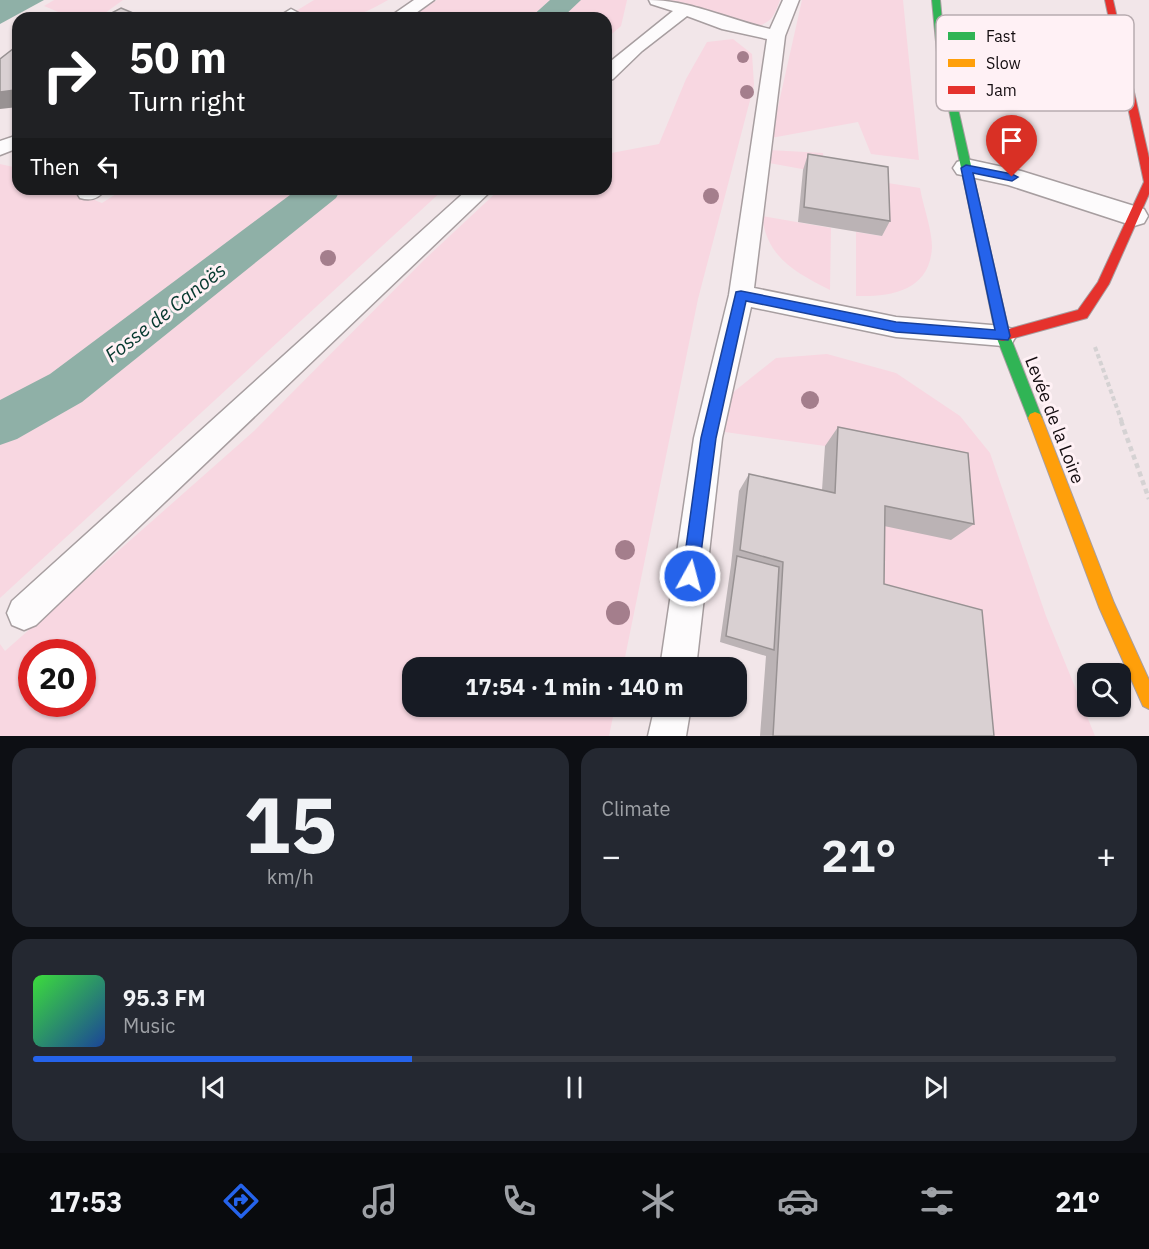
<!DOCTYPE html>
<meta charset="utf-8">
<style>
body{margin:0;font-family:"IBM Plex Sans",sans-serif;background:#242831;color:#f1f3f6;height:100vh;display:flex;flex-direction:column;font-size:22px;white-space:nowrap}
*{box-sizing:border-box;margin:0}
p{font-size:20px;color:#9ea1a6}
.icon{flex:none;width:33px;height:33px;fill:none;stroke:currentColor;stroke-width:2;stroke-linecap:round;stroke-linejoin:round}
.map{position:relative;height:736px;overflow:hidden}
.sheet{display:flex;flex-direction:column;gap:12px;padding:12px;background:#0d0f14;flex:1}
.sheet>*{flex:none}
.guide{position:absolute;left:12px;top:12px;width:600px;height:183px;border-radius:18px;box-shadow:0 2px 4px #0004;background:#202124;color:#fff;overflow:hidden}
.fabs{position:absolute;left:1077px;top:663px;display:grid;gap:12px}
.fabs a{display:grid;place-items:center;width:54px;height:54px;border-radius:12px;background:#171b24;box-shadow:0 2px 4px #0004;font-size:30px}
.speed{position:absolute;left:18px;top:639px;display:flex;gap:12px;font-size:30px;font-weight:700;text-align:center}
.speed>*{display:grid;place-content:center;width:78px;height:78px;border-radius:50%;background:#171b24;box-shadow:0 2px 4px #0004;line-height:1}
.speed .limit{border:9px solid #d22;background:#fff;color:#111}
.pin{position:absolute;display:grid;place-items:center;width:51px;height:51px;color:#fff;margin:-62px -26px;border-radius:50% 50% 50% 0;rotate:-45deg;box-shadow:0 0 6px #0007}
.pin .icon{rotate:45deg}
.me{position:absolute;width:66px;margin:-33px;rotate:7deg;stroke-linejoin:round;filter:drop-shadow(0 0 4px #0008)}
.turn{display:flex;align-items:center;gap:21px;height:126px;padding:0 18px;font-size:27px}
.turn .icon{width:78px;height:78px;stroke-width:2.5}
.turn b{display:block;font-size:42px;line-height:51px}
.then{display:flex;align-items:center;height:57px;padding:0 18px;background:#0003;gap:12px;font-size:22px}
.big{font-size:45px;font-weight:800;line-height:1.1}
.sheet .widget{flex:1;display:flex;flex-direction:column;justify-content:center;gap:9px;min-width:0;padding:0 21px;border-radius:18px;background:#242831}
.sheet .dial{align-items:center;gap:0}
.dial b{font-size:78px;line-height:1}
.song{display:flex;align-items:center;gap:18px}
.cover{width:72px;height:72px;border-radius:9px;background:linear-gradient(135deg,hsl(120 70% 55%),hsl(220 70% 35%))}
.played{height:6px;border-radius:3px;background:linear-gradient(90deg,#2563eb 35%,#363941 35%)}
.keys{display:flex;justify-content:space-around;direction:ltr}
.heat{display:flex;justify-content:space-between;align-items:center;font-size:33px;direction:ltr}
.sheet .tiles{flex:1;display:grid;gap:12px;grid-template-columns:1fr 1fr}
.widget:last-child{grid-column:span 2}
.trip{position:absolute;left:402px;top:657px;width:345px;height:60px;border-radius:18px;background:#171b24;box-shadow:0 2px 4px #0004;font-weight:800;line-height:60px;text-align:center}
.dock{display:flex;height:96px;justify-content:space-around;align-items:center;background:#090b0e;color:#9ea1a6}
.dock .icon{width:42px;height:42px}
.dock .selected{color:#2563eb}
.dock b{font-size:27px;color:#f1f3f6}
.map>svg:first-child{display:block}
.green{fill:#f8d7e1;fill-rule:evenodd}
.water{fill:#8fb0a7}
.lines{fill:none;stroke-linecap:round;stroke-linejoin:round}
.canal{fill:#8fb0a7;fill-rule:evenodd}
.lane-casing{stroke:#a79ea0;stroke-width:3}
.street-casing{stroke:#a79ea0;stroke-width:3}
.fast-casing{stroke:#a79ea0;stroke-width:2}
.slow-casing{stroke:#a79ea0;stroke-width:2}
.jam-casing{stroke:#a79ea0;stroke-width:2}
.path-far1{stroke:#d5d2d3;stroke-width:4;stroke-dasharray:4.5 3;stroke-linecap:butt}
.path{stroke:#d5d2d3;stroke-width:4.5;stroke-dasharray:5 4;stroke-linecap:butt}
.lane{fill:#fdfbfc;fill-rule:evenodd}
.street{fill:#fdfbfc;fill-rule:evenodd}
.fast{fill:#30b455;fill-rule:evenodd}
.slow{fill:#ff9f0a;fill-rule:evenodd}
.jam{fill:#e5322d;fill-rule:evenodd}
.tree{fill:#a47e8c}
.wall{fill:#bbb3b5}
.shaded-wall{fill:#989293}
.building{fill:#d9d0d2;stroke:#989293;stroke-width:1.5}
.route{fill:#2563eb;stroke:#184099;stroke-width:1.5}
.labels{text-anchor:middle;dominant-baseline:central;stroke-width:6;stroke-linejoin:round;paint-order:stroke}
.street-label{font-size:18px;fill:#130c0f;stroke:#fff1f5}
.water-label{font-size:20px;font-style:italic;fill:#05382e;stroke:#fff1f5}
.key{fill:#fff1f5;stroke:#b8acb0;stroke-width:1.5}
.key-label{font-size:16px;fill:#130c0f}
</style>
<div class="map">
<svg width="1149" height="736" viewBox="0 0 1149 736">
<rect width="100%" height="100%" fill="#f2e6e9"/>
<path class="green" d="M54 0H123L105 13 116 18H56L63 14 44 6Z
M314 0H388C354 20 334 24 296 11Z
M437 0H627L621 26 606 39V18H407Z
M669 0H780C774 16 772 23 754 27Z
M802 0H903L919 160 871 154 858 122 771 138Z
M733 39 752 54 754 85 698 299 623 667 412 668V706L615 707 609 736H0V644L5 651 254 431 424 260 500 189H606V154L659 144 686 79 707 42ZM32 652H82V704H32Z
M769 150 823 153 824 173 769 163Z
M0 164 18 168V189H67L102 203 124 189H444L0 598Z
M881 182 920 188C923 206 932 229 932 247 930 291 891 297 856 296V232L882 236Z
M762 216 831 228 830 290C795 272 767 258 762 216Z
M827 354 896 373 960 416 990 453 1046 616 1095 736H966L865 597 825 446 718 431 731 394 776 358Z"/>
<path class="water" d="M0 0H44L0 24Z"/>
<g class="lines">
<path class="canal" d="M550 0H581L562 18H530Z
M298 189H341L336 198 82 402 17 439 0 445V400L50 374Z"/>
<defs>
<path id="lane" d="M414 0H434L409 18H388Z
M649 0C689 0 730 20 770 29L783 0H799L785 36 754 288 896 317 1003 326 1012 329 1016 336 1012 343 1003 346 896 337 751 307 722 438 696 668H660L694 438 729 295 767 39 722 29 687 16 642 51 613 79 606 81V65L673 11 651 4Z
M291 9 308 18H285L283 14Z
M18 135V148L0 155V141Z
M79 189H105C99 199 91 201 80 198L77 193Z
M468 189H493L36 625 24 630 12 625 7 613 12 601Z
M655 706H691L686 736H648Z"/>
<path id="street" d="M966 159 1021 171 1144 209 1148 216 1144 223 1134 226 1008 185 957 174 953 168 957 162Z"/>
<path id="fast" d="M932 0H940L945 52 1010 336 1042 418 1040 422 1035 424 1030 422 1028 418 996 336 937 52Z"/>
<path id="slow" d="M1035 412 1040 414 1042 418 1114 603 1149 680V709L1143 706 1099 607 1028 418 1030 414Z"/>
<path id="jam" d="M1105 0H1113L1149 158V194L1109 284 1087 318 1003 341 998 340 996 336 998 332 1078 310 1098 282 1144 182Z"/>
</defs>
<use href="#lane" class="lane-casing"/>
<use href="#street" class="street-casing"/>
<use href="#fast" class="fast-casing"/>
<use href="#slow" class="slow-casing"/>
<use href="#jam" class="jam-casing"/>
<path class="path-far1" d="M1095 347 1122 422"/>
<path class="path" d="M1121 421 1149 499"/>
<use href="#lane" class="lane"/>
<use href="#street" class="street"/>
<use href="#fast" class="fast"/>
<use href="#slow" class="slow"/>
<use href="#jam" class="jam"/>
</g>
<g class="tree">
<circle cx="743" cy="57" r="6"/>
<circle cx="747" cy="92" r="7"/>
<circle cx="711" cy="196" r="8"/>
<circle cx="328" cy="258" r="8"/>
<circle cx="810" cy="400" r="9"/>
<circle cx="625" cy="550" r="10"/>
<circle cx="618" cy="613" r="12"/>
</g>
<path class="wall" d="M808 154 890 221 882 236 798 222 803 170Z
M838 427 974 524 951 540 884 526V584L994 736H760L766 656 720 642 731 565 739 491 749 474 822 490 825 446Z"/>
<path class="shaded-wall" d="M18 87V107L0 109V92Z"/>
<path class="building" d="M121 8 145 18H102Z
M18 45V87L15 90 0 92V59Z
M808 154 888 167 890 221 804 207Z
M838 427 968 453 974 524 885 506 884 584 982 610 994 736H773L783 562 740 550 749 474 835 493Z
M737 556 779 567 774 650 726 636Z"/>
<path class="route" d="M966 165 1012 174 1018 177 1012 181 973 173 1010 336 1008 340 896 332 746 301 716 438 698 576 696 582 690 584 684 582 682 576 701 438 736 292 741 291 896 322 995 330 961 168Z"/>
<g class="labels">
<g class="street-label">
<text transform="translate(1055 420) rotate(69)">Levée de la Loire</text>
</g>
<g class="water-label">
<text transform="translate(165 312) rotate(-38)">Fosse de Canoës</text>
</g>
</g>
<rect x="936" y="15" width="198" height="96" rx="9" class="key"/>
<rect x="948" y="32" width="27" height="8" fill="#30b455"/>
<rect x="948" y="59" width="27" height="8" fill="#ff9f0a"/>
<rect x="948" y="86" width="27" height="8" fill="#e5322d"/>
<g class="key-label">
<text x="986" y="42">Fast</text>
<text x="986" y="69">Slow</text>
<text x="986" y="96">Jam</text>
</g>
</svg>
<div class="fabs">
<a><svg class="icon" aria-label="search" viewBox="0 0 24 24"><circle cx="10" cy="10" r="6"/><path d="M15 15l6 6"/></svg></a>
</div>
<div class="speed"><div class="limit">20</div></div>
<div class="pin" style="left:1012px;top:177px;background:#d93025"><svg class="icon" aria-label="arrive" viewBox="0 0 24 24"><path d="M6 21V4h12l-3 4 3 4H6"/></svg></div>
<svg class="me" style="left:690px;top:576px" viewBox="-20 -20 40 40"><circle r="17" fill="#2563eb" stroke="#fff" stroke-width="3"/><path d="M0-11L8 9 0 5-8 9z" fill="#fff"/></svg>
<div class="trip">17:54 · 1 min · 140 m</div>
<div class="guide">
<div class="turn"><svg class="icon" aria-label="right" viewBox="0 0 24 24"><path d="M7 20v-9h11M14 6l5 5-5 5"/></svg><div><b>50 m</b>Turn right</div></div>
<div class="then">Then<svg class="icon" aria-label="left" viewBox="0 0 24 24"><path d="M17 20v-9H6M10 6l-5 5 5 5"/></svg></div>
</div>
</div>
<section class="sheet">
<div class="tiles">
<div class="widget dial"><b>15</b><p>km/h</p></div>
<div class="widget"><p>Climate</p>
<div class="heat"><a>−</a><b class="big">21°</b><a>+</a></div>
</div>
<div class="widget">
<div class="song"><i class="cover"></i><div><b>95.3 FM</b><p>Music</p></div></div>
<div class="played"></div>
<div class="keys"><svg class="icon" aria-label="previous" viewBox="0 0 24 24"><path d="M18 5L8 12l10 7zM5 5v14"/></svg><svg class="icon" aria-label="pause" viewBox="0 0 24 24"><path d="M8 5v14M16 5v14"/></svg><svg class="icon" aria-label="next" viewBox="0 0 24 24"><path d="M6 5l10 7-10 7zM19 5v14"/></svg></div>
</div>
</div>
</section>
<nav class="dock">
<b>17:53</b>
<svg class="icon selected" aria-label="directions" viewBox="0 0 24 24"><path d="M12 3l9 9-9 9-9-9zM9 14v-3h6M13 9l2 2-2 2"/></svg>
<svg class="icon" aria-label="music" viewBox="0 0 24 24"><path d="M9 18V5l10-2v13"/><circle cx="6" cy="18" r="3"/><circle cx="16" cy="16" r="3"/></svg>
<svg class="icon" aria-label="phone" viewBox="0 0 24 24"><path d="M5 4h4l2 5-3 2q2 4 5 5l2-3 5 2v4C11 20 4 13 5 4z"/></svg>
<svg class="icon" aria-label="climate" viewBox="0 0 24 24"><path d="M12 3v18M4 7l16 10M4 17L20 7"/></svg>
<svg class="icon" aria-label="car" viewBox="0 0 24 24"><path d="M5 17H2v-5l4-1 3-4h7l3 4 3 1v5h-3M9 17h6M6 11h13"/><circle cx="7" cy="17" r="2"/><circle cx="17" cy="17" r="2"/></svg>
<svg class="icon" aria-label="filters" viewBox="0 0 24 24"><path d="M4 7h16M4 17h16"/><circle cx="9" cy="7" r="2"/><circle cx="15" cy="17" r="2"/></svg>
<b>21°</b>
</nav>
